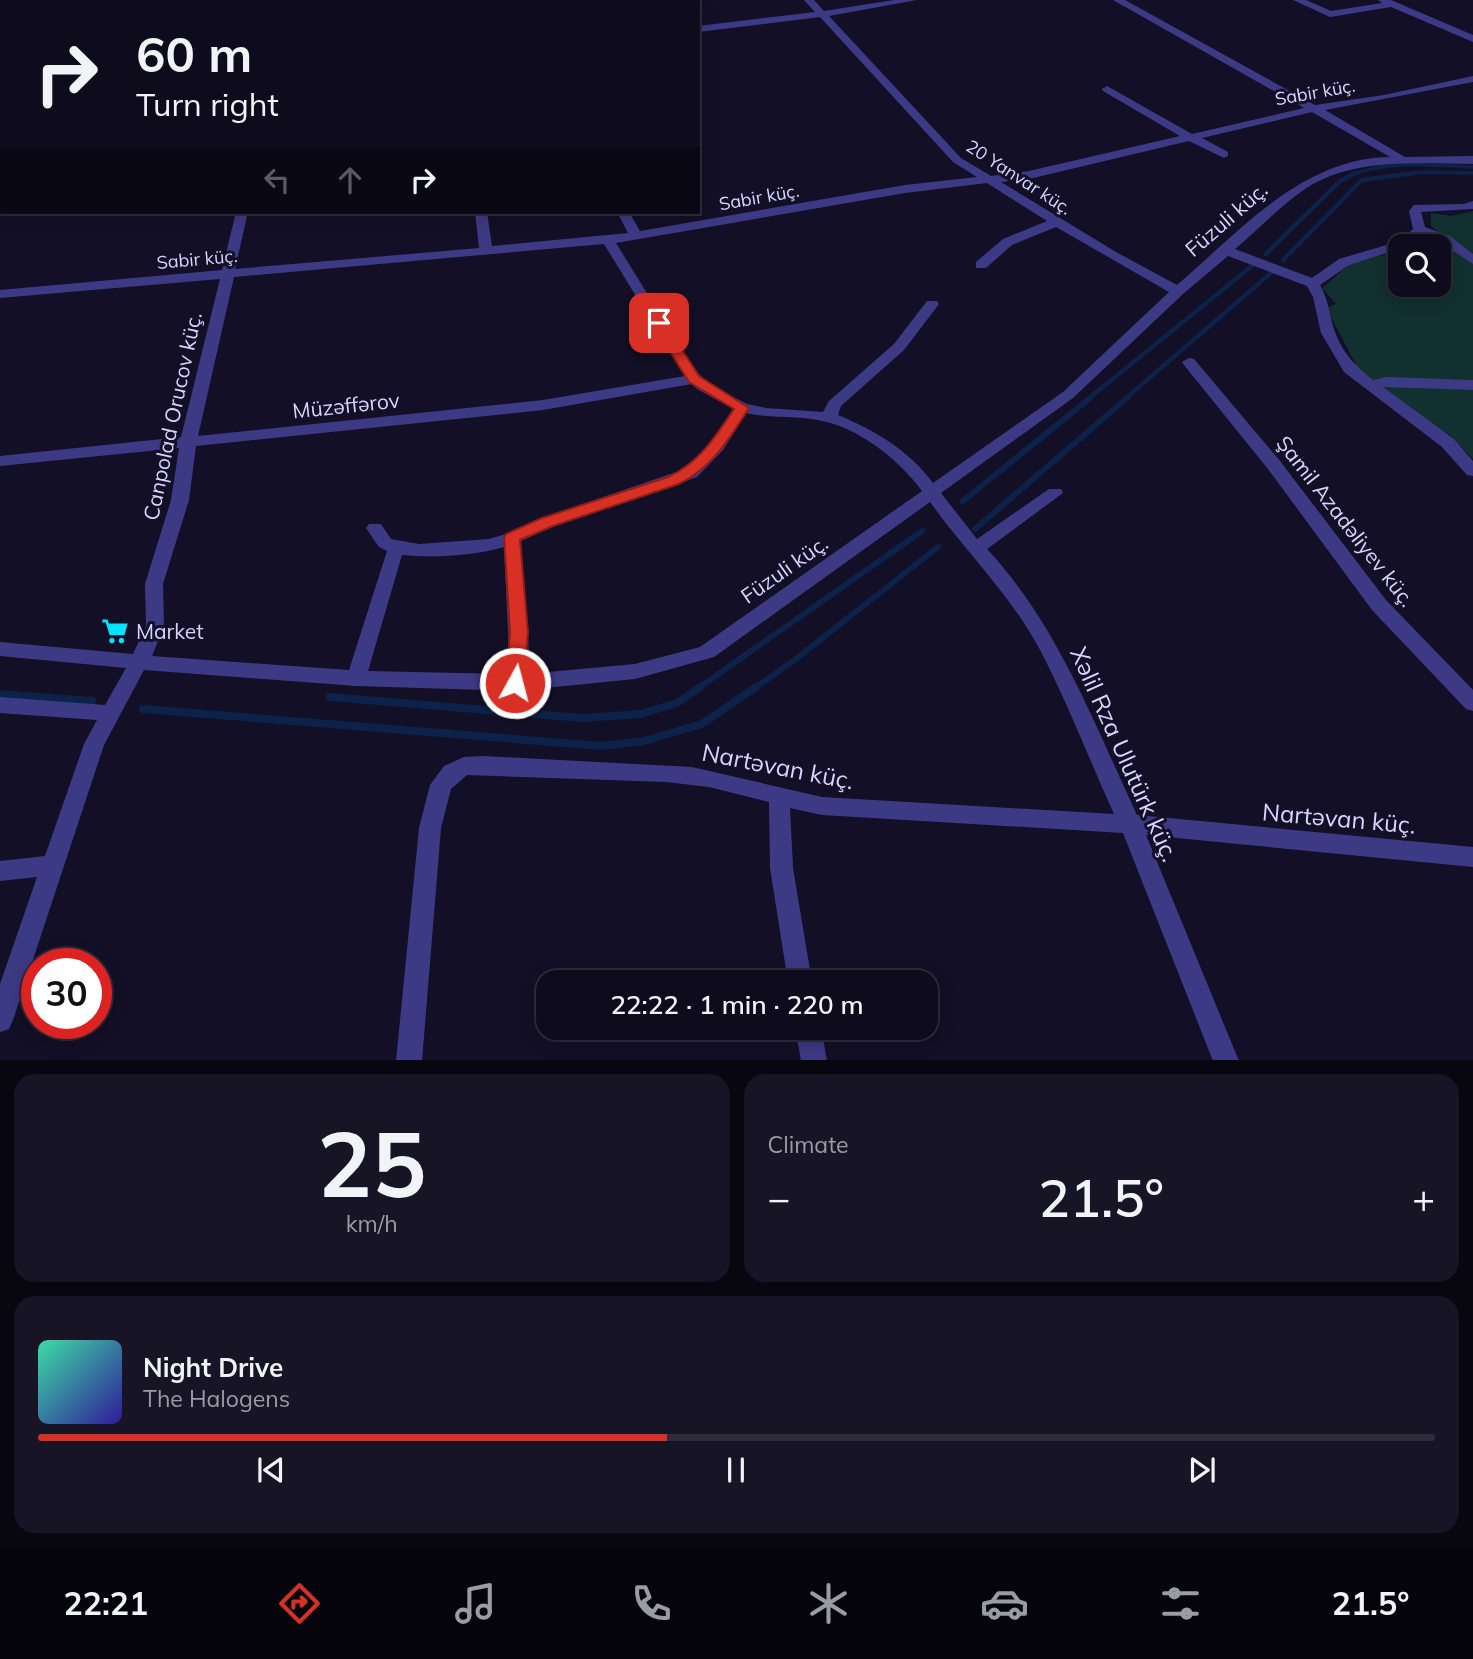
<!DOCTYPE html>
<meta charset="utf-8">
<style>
body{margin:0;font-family:Mulish,sans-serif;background:#171425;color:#f1f3f6;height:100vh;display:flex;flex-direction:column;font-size:26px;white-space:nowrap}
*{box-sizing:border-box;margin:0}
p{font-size:23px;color:#9b9ba3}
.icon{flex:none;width:38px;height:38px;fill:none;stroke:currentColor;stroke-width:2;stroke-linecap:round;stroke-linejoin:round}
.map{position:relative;height:1060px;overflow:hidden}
.sheet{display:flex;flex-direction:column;gap:14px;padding:14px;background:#08060f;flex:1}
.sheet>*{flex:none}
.hud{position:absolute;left:0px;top:0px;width:700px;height:214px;box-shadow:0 4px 18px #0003,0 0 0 2px #2e2b3b;background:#0e0b1c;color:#f1f3f6;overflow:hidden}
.buttons{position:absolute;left:1388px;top:234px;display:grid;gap:14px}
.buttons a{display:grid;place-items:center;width:63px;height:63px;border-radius:14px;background:#0e0b1c;box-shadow:0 4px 18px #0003,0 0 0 2px #2e2b3b;font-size:35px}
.speed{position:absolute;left:21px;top:948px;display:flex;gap:14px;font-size:35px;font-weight:700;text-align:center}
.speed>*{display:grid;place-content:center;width:91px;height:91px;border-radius:50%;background:#0e0b1c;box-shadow:0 4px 18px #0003,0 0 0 2px #2e2b3b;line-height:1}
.speed .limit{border:10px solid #d22;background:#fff;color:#111}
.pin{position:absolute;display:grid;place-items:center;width:60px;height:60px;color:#fff;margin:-30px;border-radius:14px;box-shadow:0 4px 10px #0006}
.me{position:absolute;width:77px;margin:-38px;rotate:7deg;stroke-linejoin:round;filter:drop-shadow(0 0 5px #0008)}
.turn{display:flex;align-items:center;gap:24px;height:147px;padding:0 21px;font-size:32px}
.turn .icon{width:91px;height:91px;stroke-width:2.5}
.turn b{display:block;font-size:49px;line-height:60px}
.lanes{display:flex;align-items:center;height:66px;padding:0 21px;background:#0003;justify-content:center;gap:35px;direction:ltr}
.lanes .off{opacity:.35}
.big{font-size:52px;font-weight:600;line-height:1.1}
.sheet .tile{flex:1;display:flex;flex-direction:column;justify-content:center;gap:10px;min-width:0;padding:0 24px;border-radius:21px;background:#171425}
.sheet .dial{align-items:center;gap:0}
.dial b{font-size:91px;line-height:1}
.song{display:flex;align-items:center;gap:21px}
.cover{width:84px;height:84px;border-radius:10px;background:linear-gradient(135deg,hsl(160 70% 55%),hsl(250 70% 35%))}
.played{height:7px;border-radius:4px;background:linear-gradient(90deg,#d93025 45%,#2e2b3b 45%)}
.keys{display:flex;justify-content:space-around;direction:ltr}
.heat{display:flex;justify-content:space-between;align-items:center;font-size:38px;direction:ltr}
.sheet .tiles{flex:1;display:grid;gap:14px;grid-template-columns:1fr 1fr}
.tile:last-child{grid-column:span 2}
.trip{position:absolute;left:536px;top:970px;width:402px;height:70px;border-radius:21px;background:#0e0b1c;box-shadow:0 4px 18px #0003,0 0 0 2px #2e2b3b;font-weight:600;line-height:70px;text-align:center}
.dock{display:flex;height:112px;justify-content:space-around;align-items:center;background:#06040b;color:#9b9ba3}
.dock .icon{width:49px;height:49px}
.dock .selected{color:#d93025}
.dock b{font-size:32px;color:#f1f3f6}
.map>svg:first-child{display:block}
.green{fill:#12302f}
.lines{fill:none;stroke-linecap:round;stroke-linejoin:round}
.stream-far3{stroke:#0c2248;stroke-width:3.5}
.stream-far2{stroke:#0c2248;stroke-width:4.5}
.stream-far1{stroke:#0c2248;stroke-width:6}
.stream{stroke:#0c2248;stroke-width:8}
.building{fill:#433a66;stroke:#5a527e;stroke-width:2}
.minor{fill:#3d3a85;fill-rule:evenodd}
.route{fill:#d93025;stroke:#8d1f18;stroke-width:2}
.labels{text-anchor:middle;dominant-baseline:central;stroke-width:6;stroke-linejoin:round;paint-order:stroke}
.far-street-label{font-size:18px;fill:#d9d4ff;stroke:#130f26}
.street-label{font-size:21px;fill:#d9d4ff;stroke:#130f26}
.poi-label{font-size:21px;fill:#d9d4ff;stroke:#130f26;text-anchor:start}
.near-street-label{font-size:24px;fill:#d9d4ff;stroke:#130f26}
</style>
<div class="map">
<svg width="1473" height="1061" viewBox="0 0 1473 1061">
<rect width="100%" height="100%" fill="#130f26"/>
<path class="green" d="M1473 211V459L1450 435 1397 403 1362 376 1326 308 1336 304 1322 288 1351 263 1400 251V285H1438V247H1410L1451 241 1431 226V213L1452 216Z"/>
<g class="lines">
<path class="stream-far3" d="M1352 175C1390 160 1433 165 1473 167
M1400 175 1424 172 1473 173"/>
<path class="stream-far2" d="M1266 254 1340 181 1356 173
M1283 260 1362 180 1414 173
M1088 399 1252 266
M1125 399 1271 273"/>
<path class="stream-far1" d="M963 501 1090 398
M975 529 1127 398
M697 689 922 531
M753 689 792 662 938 547"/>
<path class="stream" d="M0 694 92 701
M330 697 583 718 641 714 677 703 700 687
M143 709 602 746 644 741 702 724 756 687"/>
</g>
<path class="building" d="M347 0H404L405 2H347Z
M447 0H467V2H447Z
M496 0H521L522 2H497Z"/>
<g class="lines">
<path class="minor" d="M14 0H24L13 2Z
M95 0H112L93 2Z
M254 0H264L252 2Z
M419 0H429V2H419Z
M463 0H484L461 2Z
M604 0H614V2H604Z
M804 0H814L824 11 894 0H917L829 16 961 158 991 176 1029 171 1180 136 1103 91 1102 89 1107 86 1192 134 1304 108 1113 0H1125L1315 105 1384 95 1473 76V82L1325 110 1405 157 1473 156V164C1417 164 1354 157 1305 189 1280 206 1258 230 1235 249L1312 278 1339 259 1400 241 1413 229 1409 211 1414 205 1464 204 1473 201V209L1421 212 1425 227 1450 236 1473 254V264L1440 242 1421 234 1409 246 1349 265 1320 285C1329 300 1329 316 1335 332 1342 352 1356 367 1373 380L1386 377 1473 380V390L1383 387 1454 439 1473 461V476L1467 475 1442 447 1344 372 1321 333 1313 297 1307 286 1228 256 1183 294 1073 398 941 493 977 539 1049 489H1061L1063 493 987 549C1057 624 1094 723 1137 815L1473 847V867L1146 835 1239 1061H1213L1123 833 822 815 790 808 793 868 812 982H788L770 868 769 802 709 787 666 782 467 775 451 789 441 828 422 1061H396L419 828 430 785 444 766 464 757 483 756 692 767 822 797 1114 814C1089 759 1067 701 1039 648 1009 593 965 551 930 502L714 657 635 679 515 691 356 686 144 670 104 745 13 1020 9 1029 0 1032V984L37 877 0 881V861L45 856 84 744 97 720 0 713V697L105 705 126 668 0 656V642L133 654 146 626 145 584 171 500 179 448 0 466V456L181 437 220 279 0 298V290L222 270 236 212H248L235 269 479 248 475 212H487L492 246 628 233 617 212H629L640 231 905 185 977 177 953 162 820 17 698 32V26L815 12ZM1312 112 1390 157C1302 158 1239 232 1177 285L1116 252 1001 182 1029 179 1189 141 1224 158 1228 156V152L1202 138ZM987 183 1047 221 1003 239 976 262V268H986L1012 245 1056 227 1169 292 1063 392 933 483C909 450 874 430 838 415L841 406 904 350 939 304 937 301H927L894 344 829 401 823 412 766 408 747 404 707 383 690 363 616 243 905 193ZM604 244 685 376 543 400 198 436 234 277ZM692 384 697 389 733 409 711 442 685 469 542 518 506 534 489 539 419 544 391 539 381 524H369L366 528 379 547 387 551 349 670 152 656 164 626 163 584 189 500 196 446 543 410ZM746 413C773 419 801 415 827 422 863 431 901 462 922 491L700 647 635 664 526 674 529 652 521 541 554 526 697 477 723 450ZM504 547 509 652 506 674 368 671 402 555C434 558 473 556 504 547Z
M1293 0H1306L1331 11 1382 3 1378 0H1391L1473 35V42L1391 7 1330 17Z
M0 83H2V89H0Z
M0 176H2V184H0Z
M1189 358 1194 359 1280 461 1386 600 1473 690V711L1466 709 1372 610 1268 469 1184 365 1182 362Z
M795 1027H821L827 1061H801Z"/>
</g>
<path class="route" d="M659 319 663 320 699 376 749 408C730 438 712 468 679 484L553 526 520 540 528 632 524 683 521 688H508L506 683 510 632 504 538 506 534 542 518 668 477C699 463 716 436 734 409L689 382 652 323Z"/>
<defs>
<symbol id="supermarket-bare" viewBox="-9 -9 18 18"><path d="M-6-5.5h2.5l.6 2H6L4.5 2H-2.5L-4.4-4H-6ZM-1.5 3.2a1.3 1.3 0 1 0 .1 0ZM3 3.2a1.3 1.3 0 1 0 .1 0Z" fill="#00e5ff" stroke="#130f26" stroke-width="2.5" paint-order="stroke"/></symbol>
</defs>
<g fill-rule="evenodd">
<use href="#supermarket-bare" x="96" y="612" width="38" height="38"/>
</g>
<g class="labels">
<g class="far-street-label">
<text transform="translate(1315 92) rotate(-10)">Sabir küç.</text>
<text transform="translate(1019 177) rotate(33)">20 Yanvar küç.</text>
<text transform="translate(759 197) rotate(-10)">Sabir küç.</text>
<text transform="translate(197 259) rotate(-5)">Sabir küç.</text>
</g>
<g class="street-label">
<text transform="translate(1226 219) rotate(-41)">Füzuli küç.</text>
<text transform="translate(346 405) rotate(-6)">Müzəffərov</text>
<text transform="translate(172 416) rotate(-78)">Canpolad Orucov küç.</text>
<text transform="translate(1346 521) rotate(52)">Şamil Azadəliyev küç.</text>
<text transform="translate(784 569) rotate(-35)">Füzuli küç.</text>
</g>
<g class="poi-label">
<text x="136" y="631">Market</text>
</g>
<g class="near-street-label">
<text transform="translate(1125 754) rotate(66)">Xəlil Rza Ulutürk küç.</text>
<text transform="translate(778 766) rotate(11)">Nartəvan küç.</text>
<text transform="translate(1339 818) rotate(5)">Nartəvan küç.</text>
</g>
</g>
</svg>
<div class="buttons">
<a><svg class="icon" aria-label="search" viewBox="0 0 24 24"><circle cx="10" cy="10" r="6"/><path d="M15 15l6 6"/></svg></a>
</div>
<div class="speed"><div class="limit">30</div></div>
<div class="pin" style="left:659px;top:323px;background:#d93025"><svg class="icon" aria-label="arrive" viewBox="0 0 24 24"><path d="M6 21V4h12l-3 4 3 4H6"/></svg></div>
<svg class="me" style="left:515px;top:683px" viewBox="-20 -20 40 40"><circle r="17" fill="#d93025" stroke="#fff" stroke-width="3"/><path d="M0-11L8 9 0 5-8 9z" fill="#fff"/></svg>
<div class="trip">22:22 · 1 min · 220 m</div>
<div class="hud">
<div class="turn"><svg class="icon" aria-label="right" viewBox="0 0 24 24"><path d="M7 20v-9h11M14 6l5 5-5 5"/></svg><div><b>60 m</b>Turn right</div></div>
<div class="lanes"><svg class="icon off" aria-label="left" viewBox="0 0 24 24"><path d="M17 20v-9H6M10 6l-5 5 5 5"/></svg><svg class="icon off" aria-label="ahead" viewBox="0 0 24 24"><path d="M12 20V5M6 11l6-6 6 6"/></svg><svg class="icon" aria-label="right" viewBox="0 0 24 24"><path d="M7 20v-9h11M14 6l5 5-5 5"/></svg></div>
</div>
</div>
<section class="sheet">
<div class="tiles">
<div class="tile dial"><b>25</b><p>km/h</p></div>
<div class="tile"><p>Climate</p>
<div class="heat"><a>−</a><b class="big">21.5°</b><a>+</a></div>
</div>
<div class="tile">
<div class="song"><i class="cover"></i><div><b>Night Drive</b><p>The Halogens</p></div></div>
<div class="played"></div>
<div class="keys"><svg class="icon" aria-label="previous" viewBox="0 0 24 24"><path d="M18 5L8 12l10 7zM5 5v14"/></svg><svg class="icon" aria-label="pause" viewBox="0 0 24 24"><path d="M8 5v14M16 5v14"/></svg><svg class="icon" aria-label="next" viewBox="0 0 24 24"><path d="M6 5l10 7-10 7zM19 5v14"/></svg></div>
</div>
</div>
</section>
<nav class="dock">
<b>22:21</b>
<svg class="icon selected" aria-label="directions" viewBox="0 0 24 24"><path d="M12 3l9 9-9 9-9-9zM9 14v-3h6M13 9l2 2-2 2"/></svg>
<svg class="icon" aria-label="music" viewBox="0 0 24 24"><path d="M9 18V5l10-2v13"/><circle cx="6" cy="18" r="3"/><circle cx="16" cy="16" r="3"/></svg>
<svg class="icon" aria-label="phone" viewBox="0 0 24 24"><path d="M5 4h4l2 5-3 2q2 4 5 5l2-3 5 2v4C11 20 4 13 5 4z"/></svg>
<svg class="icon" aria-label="climate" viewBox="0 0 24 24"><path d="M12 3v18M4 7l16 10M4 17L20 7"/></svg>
<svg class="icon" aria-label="car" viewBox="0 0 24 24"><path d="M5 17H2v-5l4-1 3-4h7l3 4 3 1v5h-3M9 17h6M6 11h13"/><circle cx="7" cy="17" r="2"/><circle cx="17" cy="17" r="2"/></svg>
<svg class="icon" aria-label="filters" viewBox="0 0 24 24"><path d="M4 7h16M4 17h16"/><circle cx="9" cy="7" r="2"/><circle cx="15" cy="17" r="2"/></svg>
<b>21.5°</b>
</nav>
